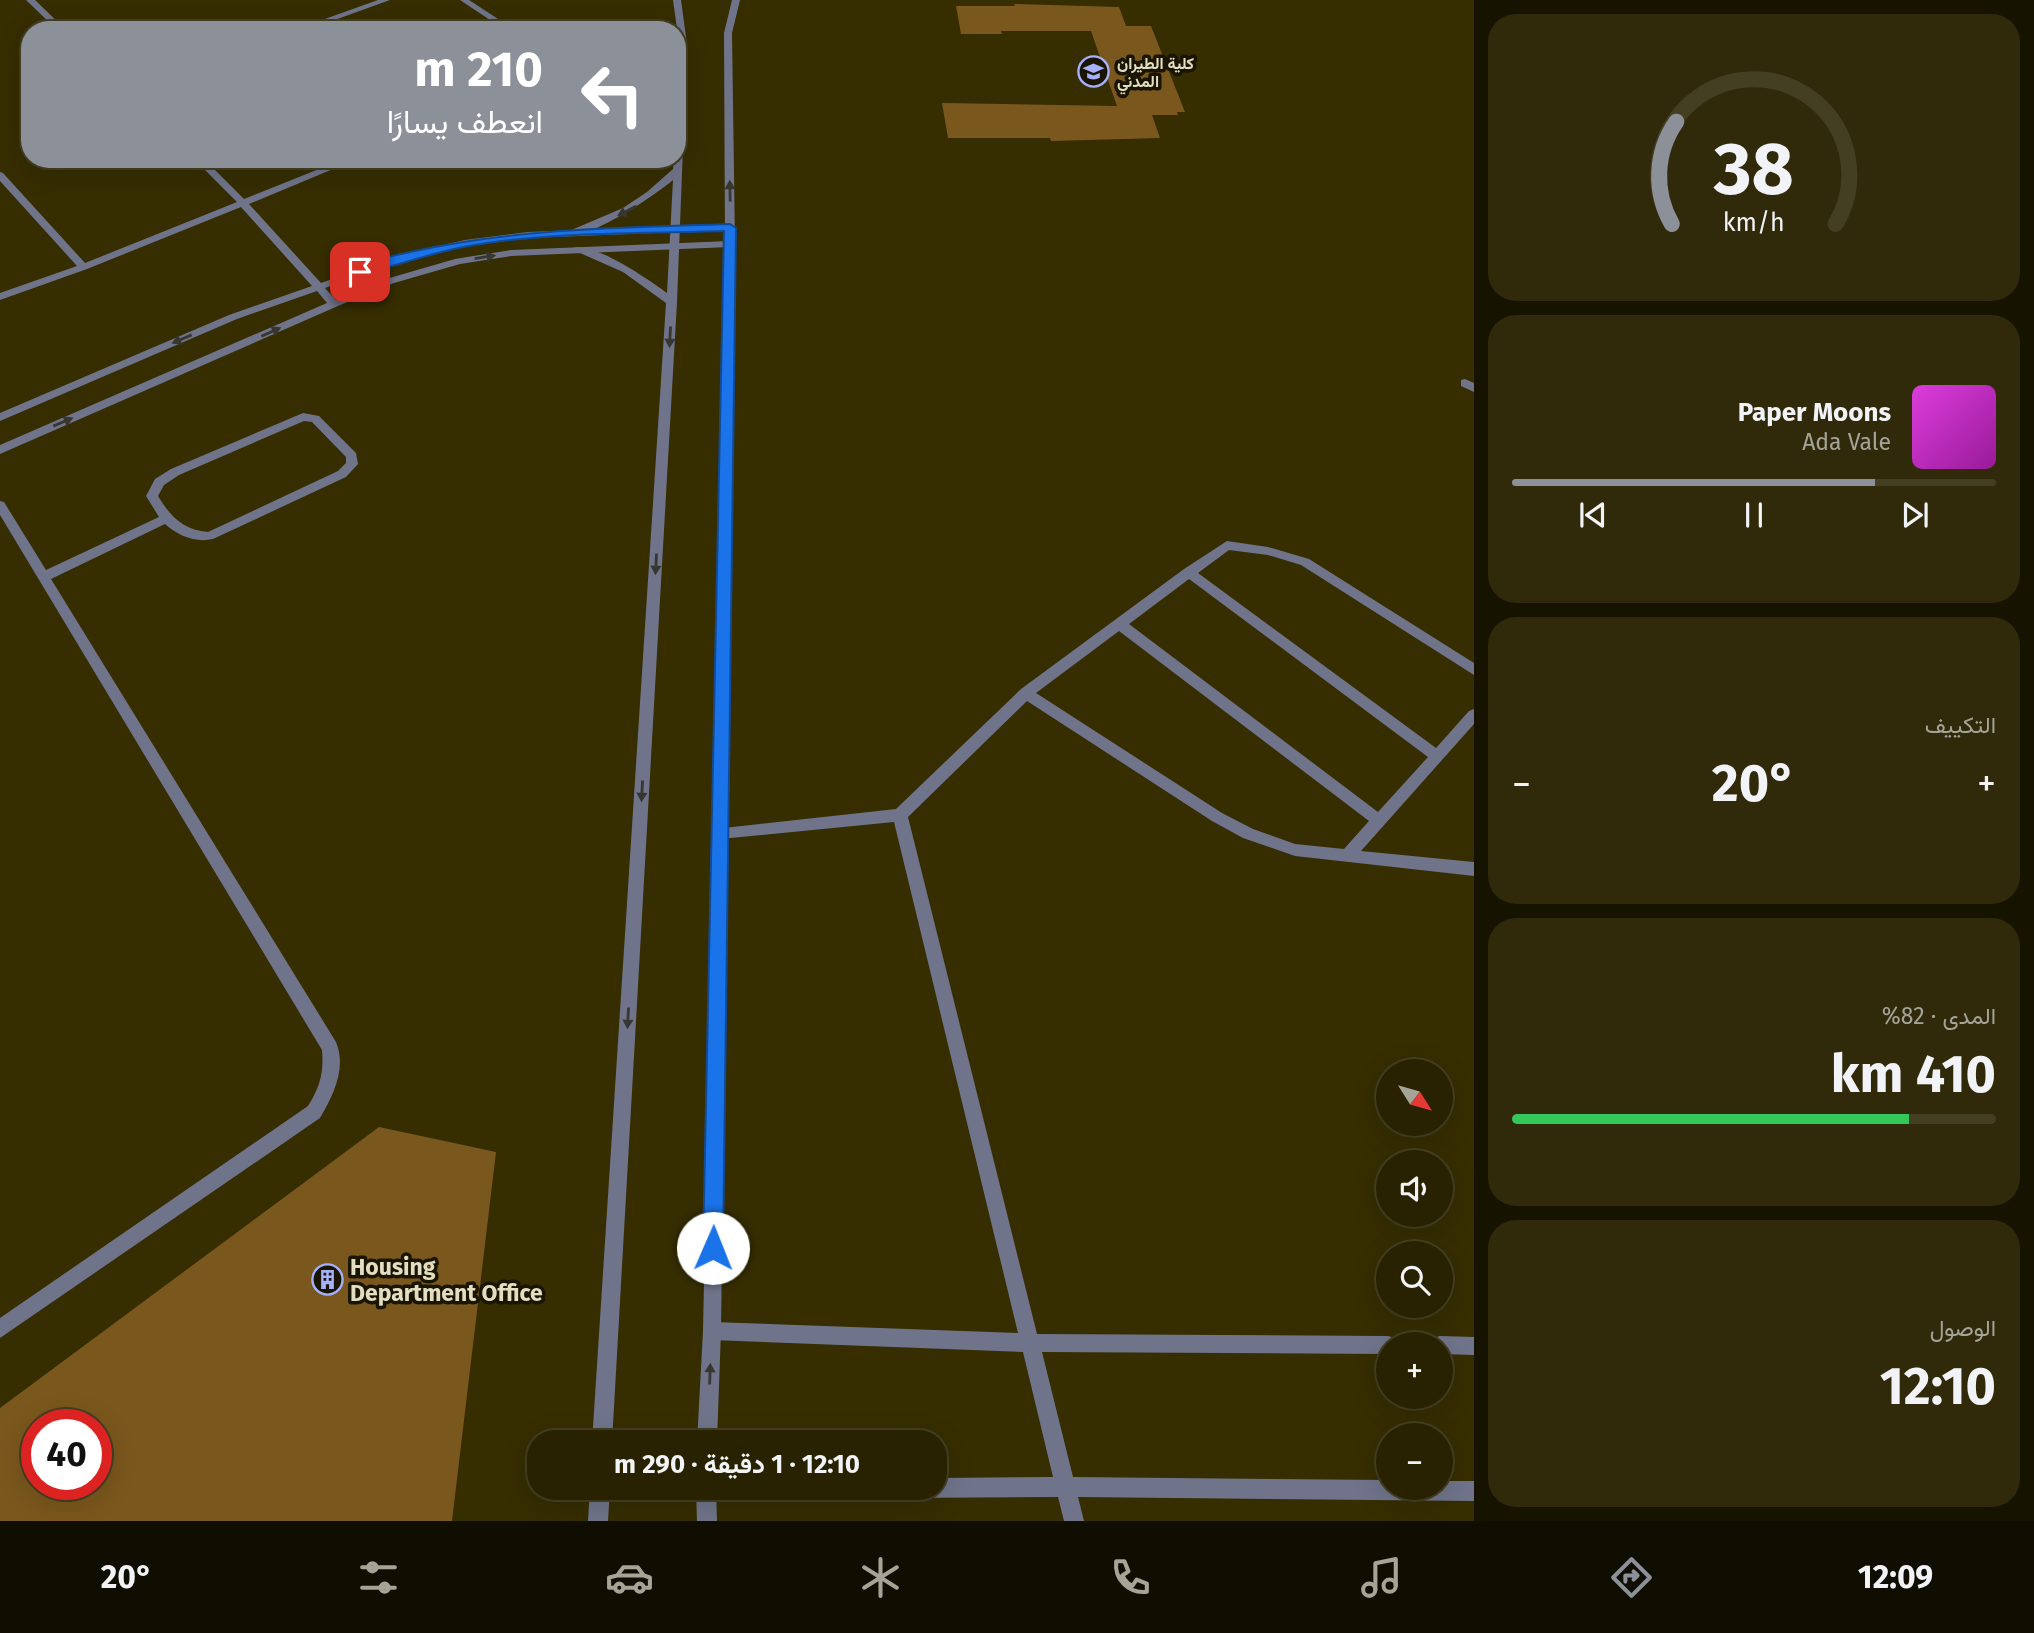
<!DOCTYPE html>
<html lang="ar">
<meta charset="utf-8">
<style>
body{margin:0;font-family:"Fira Sans",Vazirmatn,sans-serif;background:#302a0b;color:#f1f3f6;direction:rtl;height:100vh;display:flex;flex-direction:column;font-size:26px;white-space:nowrap}
*{box-sizing:border-box;margin:0}
p{font-size:23px;color:#a5a499}
.icon{flex:none;width:38px;height:38px;fill:none;stroke:currentColor;stroke-width:2;stroke-linecap:round;stroke-linejoin:round}
.map{position:relative;flex:1;overflow:hidden;direction:ltr}
.details{display:flex;flex-direction:column;gap:14px;padding:14px;background:#161301;width:560px}
.details>*{flex:none}
.guide{position:absolute;left:21px;top:21px;width:665px;height:147px;border-radius:28px;box-shadow:0 7px 28px #0002,0 0 0 2px #443f23;direction:rtl;background:#8c9099;color:#fff;overflow:hidden}
.needle{width:46px;rotate:127deg}
.buttons{position:absolute;left:1376px;top:1059px;display:grid;gap:14px}
.buttons a{display:grid;place-items:center;width:77px;height:77px;border-radius:50%;background:#282201;box-shadow:0 7px 28px #0002,0 0 0 2px #443f23;font-size:35px}
.speed{position:absolute;left:21px;top:1409px;display:flex;gap:14px;font-size:35px;font-weight:700;text-align:center}
.speed>*{display:grid;place-content:center;width:91px;height:91px;border-radius:50%;background:#282201;box-shadow:0 7px 28px #0002,0 0 0 2px #443f23;line-height:1}
.speed .limit{border:10px solid #d22;background:#fff;color:#111}
.pin{position:absolute;display:grid;place-items:center;width:60px;height:60px;color:#fff;margin:-30px;border-radius:14px;box-shadow:0 4px 10px #0006}
.me{position:absolute;width:77px;margin:-38px;rotate:1deg;stroke-linejoin:round;filter:drop-shadow(0 0 5px #0008)}
.turn{display:flex;align-items:center;gap:24px;height:147px;padding:0 28px;font-size:32px}
.turn .icon{width:91px;height:91px;stroke-width:2.5}
.turn b{display:block;font-size:49px;line-height:60px}
.big{font-size:52px;font-weight:700;line-height:1.1}
.details .widget{flex:1;display:flex;flex-direction:column;justify-content:center;gap:10px;min-width:0;padding:0 24px;border-radius:28px;background:#302a0b}
.details .dial{align-items:center;gap:0}
.dial svg{height:182px;overflow:visible;fill:none;stroke:#443f23;stroke-width:7;stroke-linecap:round;text-anchor:middle}
.dial text{fill:#f1f3f6;stroke:none}
.song{display:flex;align-items:center;gap:21px}
.cover{width:84px;height:84px;border-radius:10px;background:linear-gradient(135deg,hsl(300 70% 55%),hsl(300 70% 35%))}
.played{height:7px;border-radius:4px;background:linear-gradient(90deg,#8c9099 75%,#443f23 75%)}
.keys{display:flex;justify-content:space-around;direction:ltr}
.heat{display:flex;justify-content:space-between;align-items:center;font-size:38px;direction:ltr}
.charge{height:10px;border-radius:5px;background:linear-gradient(90deg,#34c759 82%,#443f23 0)}
.trip{position:absolute;left:527px;top:1430px;width:420px;height:70px;border-radius:28px;background:#282201;box-shadow:0 7px 28px #0002,0 0 0 2px #443f23;font-weight:700;line-height:70px;text-align:center;direction:rtl}
.dock{display:flex;height:112px;justify-content:space-around;align-items:center;background:#100e00;color:#a5a499}
.dock .icon{width:49px;height:49px}
.dock .current{color:#8c9099}
.dock b{font-size:32px;color:#f1f3f6}
main{display:flex;flex:1;min-height:0}
.map>svg:first-child{display:block}
.building{fill:#7a571c;fill-rule:evenodd}
.lines{fill:none;stroke-linecap:round;stroke-linejoin:round}
.service{fill:#70748a;fill-rule:evenodd}
.minor{fill:#70748a;fill-rule:evenodd}
.tertiary{fill:#70748a;fill-rule:evenodd}
.oneway{fill:#383631}
.route{fill:#1a73e8;stroke:#114b97;stroke-width:2}
.labels{text-anchor:middle;dominant-baseline:central;stroke-width:7;stroke-linejoin:round;paint-order:stroke}
.far-poi-label{font-size:16px;font-weight:bold;fill:#e3ddc1;stroke:#1a1501;text-anchor:start}
.near-poi-label{font-size:23px;font-weight:bold;fill:#e3ddc1;stroke:#1a1501;text-anchor:start}
</style>
<main>
<section class="details">
<div class="widget dial"><svg viewBox="0 0 100 80">
<path d="M14 69A42 42 0 1 1 86 69"/>
<path d="M14 69A42 42 0 0 1 16 24" stroke="#8c9099"/>
<text x="50" y="56" font-size="32" font-weight="700">38</text>
<text x="50" y="72" font-size="11">km/h</text>
</svg></div>
<div class="widget">
<div class="song"><i class="cover"></i><div><b>Paper Moons</b><p>Ada Vale</p></div></div>
<div class="played"></div>
<div class="keys"><svg class="icon" aria-label="previous" viewBox="0 0 24 24"><path d="M18 5L8 12l10 7zM5 5v14"/></svg><svg class="icon" aria-label="pause" viewBox="0 0 24 24"><path d="M8 5v14M16 5v14"/></svg><svg class="icon" aria-label="next" viewBox="0 0 24 24"><path d="M6 5l10 7-10 7zM19 5v14"/></svg></div>
</div>
<div class="widget"><p>التكييف</p>
<div class="heat"><a>−</a><b class="big">20°</b><a>+</a></div>
</div>
<div class="widget"><p>المدى · 82%</p><b class="big">410 km</b><div class="charge"></div></div>
<div class="widget"><p>الوصول</p><b class="big">12:10</b></div>
</section>
<div class="map">
<svg width="1474" height="1521" viewBox="0 0 1474 1521">
<rect width="100%" height="100%" fill="#362d01"/>
<path class="building" d="M1014 4 1119 7 1126 26H1151L1185 112H1177L1178 115H1152L1160 138 1051 141 1050 138H948L942 103 1117 106 1091 31H1001L1002 34H961L956 6H1015Z
M379 1127 496 1152 452 1521H0V1408ZM37 1424H96V1484H37Z"/>
<g class="lines">
<path class="service" d="M1465 379 1474 383V392L1461 386V380Z
M1227 541 1268 547 1309 559 1474 663V675L1301 565 1268 555 1229 550 1198 573 1436 748 1469 711 1474 709V724L1361 851 1474 862V876L1295 856 1243 838 1212 821 1027 701 908 817 1037 1334 1388 1336 1395 1338 1397 1344H1388V1354L1042 1352 1073 1477 1388 1480V1488H1440V1481H1474V1501L1078 1497 1084 1521H1064L1058 1497 705 1499 698 1496 696 1488H934V1478L1053 1477 1023 1352 712 1340 705 1338 703 1331 705 1324 712 1322 1018 1333 894 822 720 839 715 837 713 833 715 829 896 809 1021 689 1184 569ZM1189 579 1428 757 1378 812 1129 624ZM1119 631 1369 821 1344 849 1295 844 1253 829 1222 813 1036 693Z
M1440 1336 1474 1337V1355L1440 1354V1344H1431L1433 1338Z"/>
<path class="minor" d="M26 0H35L66 30H57Z
M378 0H390L307 30H294Z
M460 0H469L515 30H505Z
M194 159H204L244 199 344 159H357L249 204 321 283 400 255 465 240 528 232 730 224 735 227 730 230 528 238 465 246 407 259 325 288 336 300 386 279 455 259 511 250 730 241 735 244 730 247 511 256 460 264 394 283 338 306 0 454V445L327 303 317 291 237 319 0 421V413L229 315 312 286 241 207 87 269 0 300V293L77 266 0 181V172L3 173 85 263 237 202Z
M303 413 319 416 356 453 358 464 346 477 213 539C196 543 178 536 165 524L51 579 336 1042C347 1068 333 1096 320 1118L0 1338V1318L308 1106C320 1087 324 1072 322 1050L0 515V501L4 502 46 570 159 517 146 496 155 479 171 469ZM304 421 312 422 346 457V463L338 471 208 532C183 530 170 516 158 496L164 485 179 475Z"/>
<path class="tertiary" d="M673 0H681L687 44 677 302 612 1442H592L666 303 623 272 571 249C589 238 651 281 667 293L673 180C657 194 581 246 562 234L623 208 647 192 673 169 674 159H677L679 44Z
M732 0H740L732 33 735 244 721 1331 717 1442H697L703 1331 725 244 724 33Z
M590 1488H610L608 1521H588Z
M696 1488H716L717 1521H697Z"/>
</g>
<defs><path id="oneway-solid" d="M-6-.8H1V-3.2L6.5 0L1 3.2V.8H-6Z" transform="scale(1.75)"/></defs>
<g class="oneway">
<use href="#oneway-solid" transform="translate(730 191) rotate(-91)"/>
<use href="#oneway-solid" transform="translate(627 211) rotate(152)"/>
<use href="#oneway-solid" transform="translate(485 257) rotate(-9)"/>
<use href="#oneway-solid" transform="translate(271 332) rotate(-24)"/>
<use href="#oneway-solid" transform="translate(670 337) rotate(93)"/>
<use href="#oneway-solid" transform="translate(182 339) rotate(157)"/>
<use href="#oneway-solid" transform="translate(63 422) rotate(-23)"/>
<use href="#oneway-solid" transform="translate(656 564) rotate(93)"/>
<use href="#oneway-solid" transform="translate(642 791) rotate(93)"/>
<use href="#oneway-solid" transform="translate(628 1018) rotate(93)"/>
<use href="#oneway-solid" transform="translate(710 1374) rotate(-88)"/>
</g>
<path class="route" d="M730 224 736 228 723 1248 720 1255 713 1258 706 1255 703 1248 724 231C638 234 548 231 463 247 428 254 395 266 360 275L354 272C368 260 397 255 415 251 519 228 624 228 730 224Z"/>
<defs>
<symbol id="university-ring" viewBox="-11 -11 22 22"><circle r="9.5" fill="#1a1501" stroke="#a5b1fc" stroke-width="1.5"/><path d="M0-5L7-2L0 1L-7-2ZM-4 1L0 2.5L4 1V4Q0 6-4 4Z" fill="#a5b1fc"/></symbol>
<symbol id="building-ring" viewBox="-11 -11 22 22"><circle r="9.5" fill="#1a1501" stroke="#a5b1fc" stroke-width="1.5"/><path d="M-4-6H4V6H1V3H-1V6H-4ZM-2.5-4.3h1.7v1.8h-1.7ZM.8-4.3h1.7v1.8H.8ZM-2.5-1h1.7V.8h-1.7ZM.8-1h1.7V.8H.8Z" fill="#a5b1fc"/></symbol>
</defs>
<g fill-rule="evenodd">
<use href="#university-ring" x="1076" y="54" width="35" height="35"/>
<use href="#building-ring" x="310" y="1262" width="35" height="35"/>
</g>
<g class="labels">
<g class="far-poi-label">
<text x="1117" y="63">كلية الطيران<tspan x="1117" dy="18">المدني</tspan></text>
</g>
<g class="near-poi-label">
<text x="350" y="1267">Housing<tspan x="350" dy="26">Department Office</tspan></text>
</g>
</g>
</svg>
<div class="buttons">
<a><svg class="needle" viewBox="-14 -14 28 28"><path d="M0-13l5 13h-10z" fill="#e53935"/><path d="M0 13l5-13h-10z" fill="#a5a499"/></svg></a>
<a><svg class="icon" aria-label="sound" viewBox="0 0 24 24"><path d="M4 9h4l5-4v14l-5-4H4zM17 9q2 3 0 6"/></svg></a>
<a><svg class="icon" aria-label="search" viewBox="0 0 24 24"><circle cx="10" cy="10" r="6"/><path d="M15 15l6 6"/></svg></a>
<a>+</a>
<a>−</a>
</div>
<div class="speed"><div class="limit">40</div></div>
<div class="pin" style="left:360px;top:272px;background:#d93025"><svg class="icon" aria-label="arrive" viewBox="0 0 24 24"><path d="M6 21V4h12l-3 4 3 4H6"/></svg></div>
<svg class="me" style="left:713px;top:1248px" viewBox="-20 -20 40 40"><circle r="19" fill="#fff"/><path d="M0-13L10 11 0 6-10 11z" fill="#1a73e8"/></svg>
<div class="trip">12:10 · 1 دقيقة · 290 m</div>
<div class="guide">
<div class="turn"><svg class="icon" aria-label="left" viewBox="0 0 24 24"><path d="M17 20v-9H6M10 6l-5 5 5 5"/></svg><div><b>210 m</b>انعطف يسارًا</div></div>
</div>
</div>
</main>
<nav class="dock">
<b>12:09</b>
<svg class="icon current" aria-label="directions" viewBox="0 0 24 24"><path d="M12 3l9 9-9 9-9-9zM9 14v-3h6M13 9l2 2-2 2"/></svg>
<svg class="icon" aria-label="music" viewBox="0 0 24 24"><path d="M9 18V5l10-2v13"/><circle cx="6" cy="18" r="3"/><circle cx="16" cy="16" r="3"/></svg>
<svg class="icon" aria-label="phone" viewBox="0 0 24 24"><path d="M5 4h4l2 5-3 2q2 4 5 5l2-3 5 2v4C11 20 4 13 5 4z"/></svg>
<svg class="icon" aria-label="climate" viewBox="0 0 24 24"><path d="M12 3v18M4 7l16 10M4 17L20 7"/></svg>
<svg class="icon" aria-label="car" viewBox="0 0 24 24"><path d="M5 17H2v-5l4-1 3-4h7l3 4 3 1v5h-3M9 17h6M6 11h13"/><circle cx="7" cy="17" r="2"/><circle cx="17" cy="17" r="2"/></svg>
<svg class="icon" aria-label="filters" viewBox="0 0 24 24"><path d="M4 7h16M4 17h16"/><circle cx="9" cy="7" r="2"/><circle cx="15" cy="17" r="2"/></svg>
<b>20°</b>
</nav>
